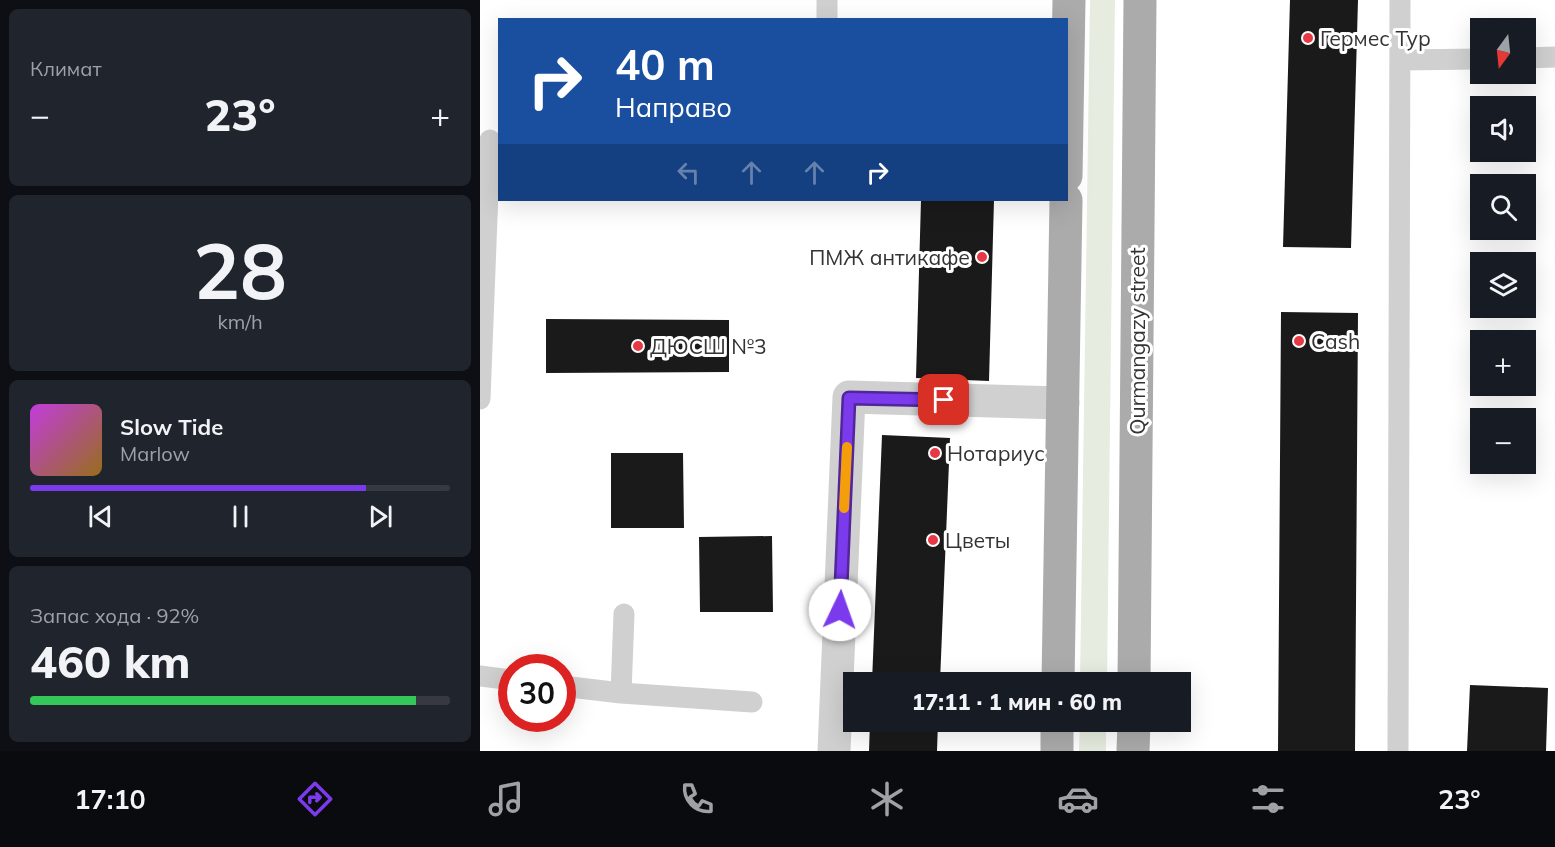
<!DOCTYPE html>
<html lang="ru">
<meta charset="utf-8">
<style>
body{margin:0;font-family:Mulish,sans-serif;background:#20242c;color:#f1f3f6;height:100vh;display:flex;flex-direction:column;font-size:22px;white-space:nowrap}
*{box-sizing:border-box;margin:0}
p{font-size:20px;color:#9ea1a6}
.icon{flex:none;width:33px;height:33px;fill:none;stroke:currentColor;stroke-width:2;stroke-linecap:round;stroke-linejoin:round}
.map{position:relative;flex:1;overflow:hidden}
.details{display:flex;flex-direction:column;gap:9px;padding:9px;background:#0d0f14;width:480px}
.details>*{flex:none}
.guide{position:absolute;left:18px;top:18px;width:570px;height:183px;border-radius:0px;box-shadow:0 6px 24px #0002;background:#1a4fa0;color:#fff;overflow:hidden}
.needle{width:39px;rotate:195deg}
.controls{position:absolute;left:990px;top:18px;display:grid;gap:12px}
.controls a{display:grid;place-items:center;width:66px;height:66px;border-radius:0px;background:#171b24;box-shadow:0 6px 24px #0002;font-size:30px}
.speed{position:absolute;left:18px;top:654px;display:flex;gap:12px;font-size:30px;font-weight:700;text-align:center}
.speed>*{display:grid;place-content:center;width:78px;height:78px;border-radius:50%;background:#171b24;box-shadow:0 6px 24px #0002;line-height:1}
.speed .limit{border:9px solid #d22;background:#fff;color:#111}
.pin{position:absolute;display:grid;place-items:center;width:51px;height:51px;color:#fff;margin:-26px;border-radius:12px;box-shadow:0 3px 9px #0006}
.me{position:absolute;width:66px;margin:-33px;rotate:3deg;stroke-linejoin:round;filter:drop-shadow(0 0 4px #0008)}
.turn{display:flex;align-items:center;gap:21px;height:126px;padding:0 18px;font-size:27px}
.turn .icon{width:78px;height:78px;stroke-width:2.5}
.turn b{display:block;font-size:42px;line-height:51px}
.lanes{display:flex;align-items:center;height:57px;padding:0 18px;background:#0003;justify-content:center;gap:30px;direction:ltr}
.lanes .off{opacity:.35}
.big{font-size:45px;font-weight:800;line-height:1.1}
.details .tile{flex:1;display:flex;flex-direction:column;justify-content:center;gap:9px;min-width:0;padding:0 21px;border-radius:9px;background:#20242c}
.details .dial{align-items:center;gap:0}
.dial b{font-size:78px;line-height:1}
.song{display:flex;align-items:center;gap:18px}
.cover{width:72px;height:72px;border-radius:9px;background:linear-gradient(135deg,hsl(290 70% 55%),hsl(40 70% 35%))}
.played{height:6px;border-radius:3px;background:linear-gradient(90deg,#7c3aed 80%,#363941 80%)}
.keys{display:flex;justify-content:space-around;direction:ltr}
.heat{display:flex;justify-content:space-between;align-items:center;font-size:33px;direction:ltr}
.charge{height:9px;border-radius:4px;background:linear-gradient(90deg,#34c759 92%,#363941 0)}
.trip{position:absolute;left:363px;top:672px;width:348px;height:60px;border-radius:0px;background:#171b24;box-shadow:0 6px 24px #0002;font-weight:800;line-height:60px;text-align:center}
.tab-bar{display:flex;height:96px;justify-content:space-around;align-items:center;background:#090b0e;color:#9ea1a6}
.tab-bar .icon{width:42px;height:42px}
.tab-bar .current{color:#7c3aed}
.tab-bar b{font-size:27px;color:#f1f3f6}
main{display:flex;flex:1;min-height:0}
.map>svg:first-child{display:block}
.green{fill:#e6ecdf}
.building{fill:#1a1a1a}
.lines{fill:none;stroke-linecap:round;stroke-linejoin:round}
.service{stroke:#d0d0d0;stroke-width:21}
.minor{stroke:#d0d0d0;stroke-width:33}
.primary{stroke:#ababab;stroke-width:33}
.route-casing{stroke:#51269a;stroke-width:15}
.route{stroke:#7c3aed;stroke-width:10}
.slow{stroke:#f59e0b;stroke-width:10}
.poi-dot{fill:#e63946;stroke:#fff;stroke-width:2}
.labels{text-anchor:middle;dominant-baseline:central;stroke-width:6;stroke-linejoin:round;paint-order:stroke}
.poi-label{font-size:21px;fill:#333;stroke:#fff;text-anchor:start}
.street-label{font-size:21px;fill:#333;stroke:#fff}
</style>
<main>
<section class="details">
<div class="tile"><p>Климат</p>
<div class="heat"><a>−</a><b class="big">23°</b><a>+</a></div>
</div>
<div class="tile dial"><b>28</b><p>km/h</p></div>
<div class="tile">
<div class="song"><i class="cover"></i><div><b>Slow Tide</b><p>Marlow</p></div></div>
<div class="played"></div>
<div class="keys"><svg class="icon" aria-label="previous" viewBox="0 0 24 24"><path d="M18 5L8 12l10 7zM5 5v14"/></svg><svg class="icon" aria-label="pause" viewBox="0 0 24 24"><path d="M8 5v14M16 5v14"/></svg><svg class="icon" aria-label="next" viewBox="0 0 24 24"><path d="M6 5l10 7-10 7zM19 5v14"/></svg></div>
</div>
<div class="tile"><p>Запас хода · 92%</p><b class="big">460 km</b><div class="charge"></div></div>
</section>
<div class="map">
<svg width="1075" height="751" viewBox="0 0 1075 751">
<rect width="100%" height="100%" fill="#fff"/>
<path class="green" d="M610 0H635L627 682H600Z
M600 722H626V751H599Z"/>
<path class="building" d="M810 0H878L871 248 803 247Z
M441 200H514L509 381 436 378Z
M801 312 878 313 875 751H798Z
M66 319 249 320V372L66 373Z
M402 435 470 438 460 682H392Z
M131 453H203L204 528H131Z
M292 536 293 612H220L219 537Z
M990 685 1068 688 1066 751H987Z
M390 722H458L457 751H389Z"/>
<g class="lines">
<path class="service" d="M347 20V0
M1046 58 1075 57
M921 60 1000 59
M0 399 10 140
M0 676 32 680
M82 686 141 693 272 702
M141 693 144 614
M918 751 920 0"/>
<path class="minor" d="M354 751 369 397 583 403"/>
<path class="primary" d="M586 176 589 0
M578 682 586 200
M654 682 660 0
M577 751V722
M653 751 654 722"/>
</g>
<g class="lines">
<defs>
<path id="route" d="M360 610 369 398 464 400"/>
</defs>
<use href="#route" class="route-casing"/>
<use href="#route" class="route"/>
<path class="slow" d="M364 508 367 447"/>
</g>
<g class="poi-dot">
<circle cx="828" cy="38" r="6"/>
<circle cx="502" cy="257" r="6"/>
<circle cx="819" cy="341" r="6"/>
<circle cx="158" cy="346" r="6"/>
<circle cx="455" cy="453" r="6"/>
<circle cx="453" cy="540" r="6"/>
</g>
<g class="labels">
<g class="poi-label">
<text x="840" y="38">Гермес Тур</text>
<text x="490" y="257" text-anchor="end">ПМЖ антикафе</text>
<text x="831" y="341">Cash</text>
<text x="170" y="346">ДЮСШ №3</text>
<text x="467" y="453">Нотариус</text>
<text x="465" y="540">Цветы</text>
</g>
<g class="street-label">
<text transform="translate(657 341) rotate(-90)">Qurmangazy street</text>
</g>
</g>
</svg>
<div class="controls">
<a><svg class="needle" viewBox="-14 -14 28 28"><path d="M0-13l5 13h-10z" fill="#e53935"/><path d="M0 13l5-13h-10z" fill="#9ea1a6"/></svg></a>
<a><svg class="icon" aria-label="sound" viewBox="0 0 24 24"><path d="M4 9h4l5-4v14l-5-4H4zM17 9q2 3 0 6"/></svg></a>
<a><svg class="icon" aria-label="search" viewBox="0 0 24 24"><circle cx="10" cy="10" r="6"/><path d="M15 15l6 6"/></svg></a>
<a><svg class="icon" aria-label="layers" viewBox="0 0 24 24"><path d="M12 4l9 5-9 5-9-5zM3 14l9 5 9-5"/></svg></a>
<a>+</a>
<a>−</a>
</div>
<div class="speed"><div class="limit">30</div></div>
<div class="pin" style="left:464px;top:400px;background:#d93025"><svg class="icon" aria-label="arrive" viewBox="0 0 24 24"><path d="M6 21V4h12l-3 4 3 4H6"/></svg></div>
<svg class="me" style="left:360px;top:610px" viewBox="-20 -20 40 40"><circle r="19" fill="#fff"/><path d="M0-13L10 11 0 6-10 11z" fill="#7c3aed"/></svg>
<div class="trip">17:11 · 1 мин · 60 m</div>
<div class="guide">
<div class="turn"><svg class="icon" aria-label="right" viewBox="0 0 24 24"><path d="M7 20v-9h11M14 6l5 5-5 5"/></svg><div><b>40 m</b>Направо</div></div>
<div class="lanes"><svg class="icon off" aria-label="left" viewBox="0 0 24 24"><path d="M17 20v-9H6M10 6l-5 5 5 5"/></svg><svg class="icon off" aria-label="ahead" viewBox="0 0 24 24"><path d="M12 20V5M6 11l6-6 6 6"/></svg><svg class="icon off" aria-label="ahead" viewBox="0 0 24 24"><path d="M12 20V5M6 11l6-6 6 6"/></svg><svg class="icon" aria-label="right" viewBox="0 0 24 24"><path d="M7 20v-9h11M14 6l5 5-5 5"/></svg></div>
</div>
</div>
</main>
<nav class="tab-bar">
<b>17:10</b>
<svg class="icon current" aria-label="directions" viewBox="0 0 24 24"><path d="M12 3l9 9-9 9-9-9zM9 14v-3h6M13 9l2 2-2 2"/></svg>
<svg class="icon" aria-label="music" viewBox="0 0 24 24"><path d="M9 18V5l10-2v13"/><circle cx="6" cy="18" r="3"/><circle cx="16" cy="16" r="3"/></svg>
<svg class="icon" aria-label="phone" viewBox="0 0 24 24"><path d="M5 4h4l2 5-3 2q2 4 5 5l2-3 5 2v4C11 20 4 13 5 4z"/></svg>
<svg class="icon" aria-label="climate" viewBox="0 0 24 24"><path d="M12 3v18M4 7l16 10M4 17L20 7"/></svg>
<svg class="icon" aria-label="car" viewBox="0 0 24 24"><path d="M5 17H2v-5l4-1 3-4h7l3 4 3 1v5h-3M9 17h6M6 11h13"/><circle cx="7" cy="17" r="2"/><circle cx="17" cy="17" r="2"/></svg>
<svg class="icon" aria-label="filters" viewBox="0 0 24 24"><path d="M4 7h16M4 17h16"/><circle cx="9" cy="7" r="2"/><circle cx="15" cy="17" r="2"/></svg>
<b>23°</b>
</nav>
